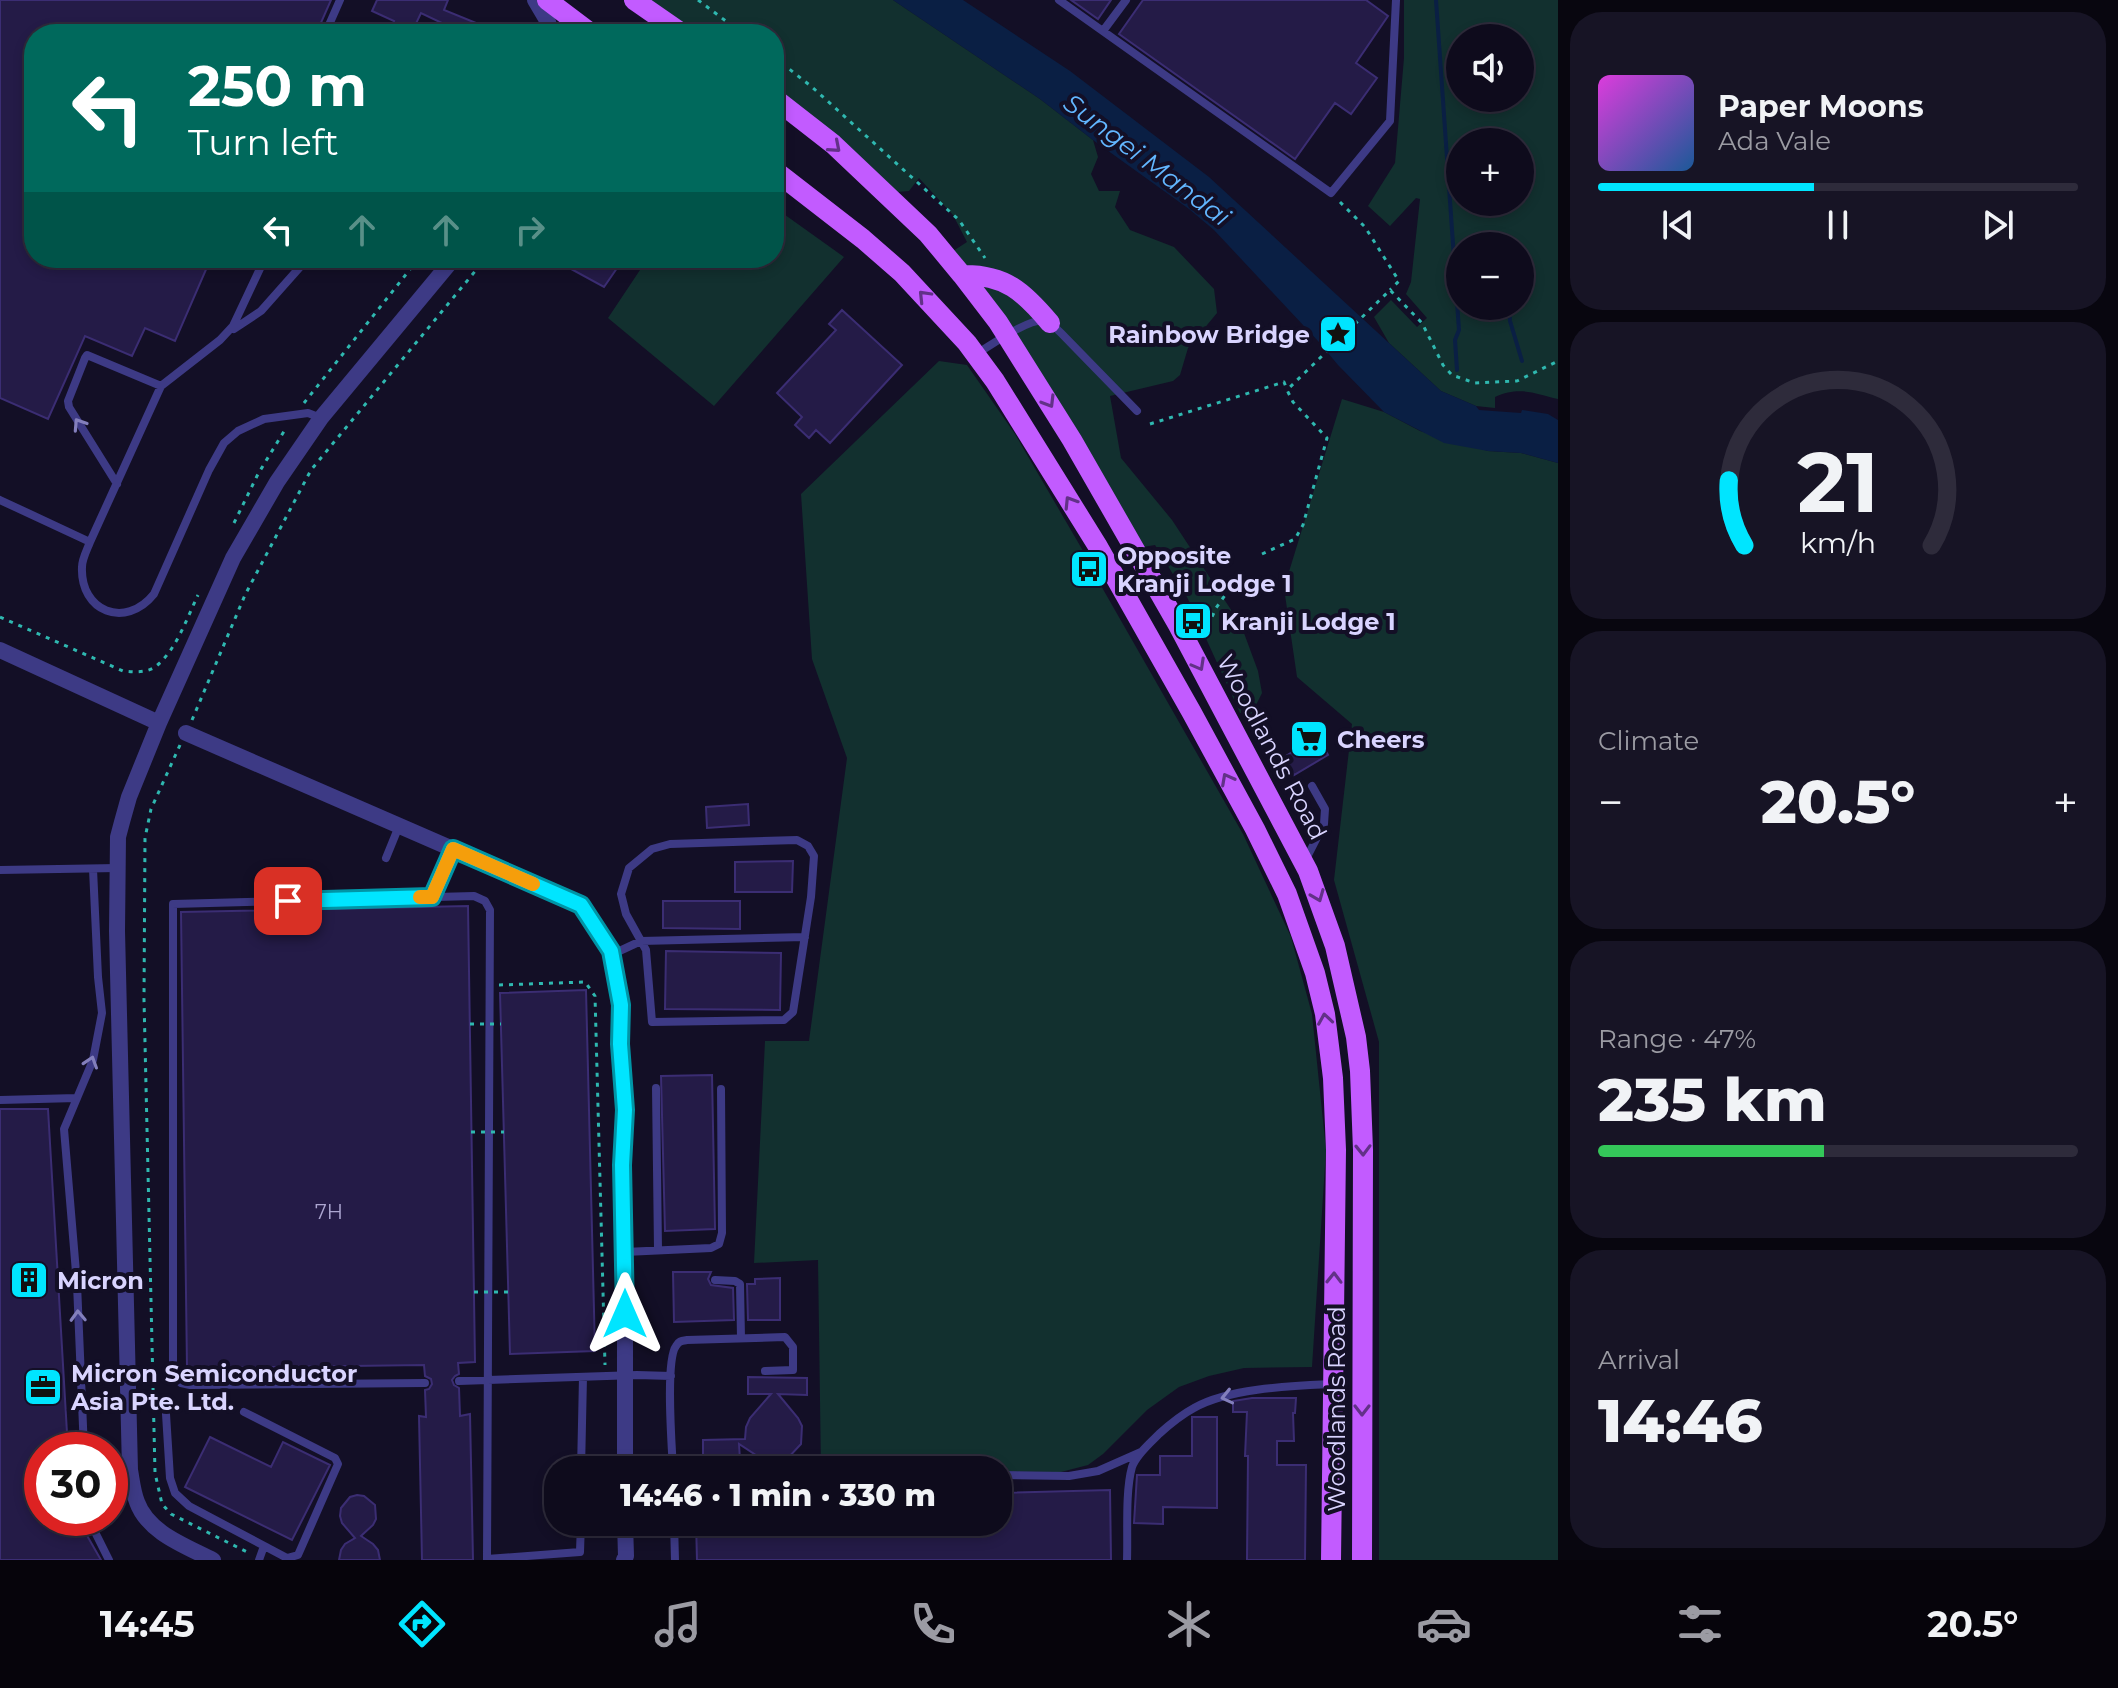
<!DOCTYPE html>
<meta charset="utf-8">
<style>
body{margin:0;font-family:Montserrat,sans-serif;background:#171425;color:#f1f3f6;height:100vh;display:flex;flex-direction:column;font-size:30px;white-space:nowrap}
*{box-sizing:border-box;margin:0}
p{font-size:26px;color:#9b9ba3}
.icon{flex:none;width:44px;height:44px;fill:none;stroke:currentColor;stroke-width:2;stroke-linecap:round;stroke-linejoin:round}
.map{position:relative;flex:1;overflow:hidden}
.panel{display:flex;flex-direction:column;gap:12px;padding:12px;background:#08060f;width:560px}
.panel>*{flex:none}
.banner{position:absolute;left:24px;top:24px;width:760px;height:244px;border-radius:32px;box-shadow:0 4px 12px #0003,0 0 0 2px #2e2b3b;background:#00695c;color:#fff;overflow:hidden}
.tools{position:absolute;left:1446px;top:24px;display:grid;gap:16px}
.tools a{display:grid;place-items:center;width:88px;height:88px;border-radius:50%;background:#0e0b1c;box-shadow:0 4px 12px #0003,0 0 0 2px #2e2b3b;font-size:40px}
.speed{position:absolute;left:24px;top:1432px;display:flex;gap:16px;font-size:40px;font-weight:700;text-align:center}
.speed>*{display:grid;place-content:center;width:104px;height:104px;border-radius:50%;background:#0e0b1c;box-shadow:0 4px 12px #0003,0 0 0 2px #2e2b3b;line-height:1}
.speed .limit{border:12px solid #d22;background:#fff;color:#111}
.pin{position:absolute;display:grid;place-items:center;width:68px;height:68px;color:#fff;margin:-34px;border-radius:16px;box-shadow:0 4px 12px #0006}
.me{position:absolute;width:88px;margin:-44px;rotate:0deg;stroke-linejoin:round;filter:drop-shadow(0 0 6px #0008)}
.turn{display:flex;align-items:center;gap:28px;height:168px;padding:0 32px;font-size:36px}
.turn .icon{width:104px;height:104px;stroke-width:2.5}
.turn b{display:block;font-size:56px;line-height:68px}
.lanes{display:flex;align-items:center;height:76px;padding:0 32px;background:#0003;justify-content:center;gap:40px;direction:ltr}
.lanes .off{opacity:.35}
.big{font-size:60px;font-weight:800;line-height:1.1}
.panel .widget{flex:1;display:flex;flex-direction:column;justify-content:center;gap:12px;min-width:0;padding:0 28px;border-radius:32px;background:#171425}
.panel .dial{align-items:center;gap:0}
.dial svg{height:208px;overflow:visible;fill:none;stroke:#2e2b3b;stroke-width:7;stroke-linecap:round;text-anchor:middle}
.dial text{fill:#f1f3f6;stroke:none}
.song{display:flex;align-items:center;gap:24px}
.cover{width:96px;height:96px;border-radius:12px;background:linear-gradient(135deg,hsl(300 70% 55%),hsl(210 70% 35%))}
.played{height:8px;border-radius:4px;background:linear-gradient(90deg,#00e5ff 45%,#2e2b3b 45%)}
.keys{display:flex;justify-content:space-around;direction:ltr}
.heat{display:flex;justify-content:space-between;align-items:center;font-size:44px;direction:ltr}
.charge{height:12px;border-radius:6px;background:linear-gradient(90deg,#34c759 47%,#2e2b3b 0)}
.trip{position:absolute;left:544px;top:1456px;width:468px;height:80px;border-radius:32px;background:#0e0b1c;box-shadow:0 4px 12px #0003,0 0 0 2px #2e2b3b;font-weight:800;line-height:80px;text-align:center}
.menu{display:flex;height:128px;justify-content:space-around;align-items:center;background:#06040b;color:#9b9ba3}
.menu .icon{width:56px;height:56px}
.menu .active{color:#00e5ff}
.menu b{font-size:36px;color:#f1f3f6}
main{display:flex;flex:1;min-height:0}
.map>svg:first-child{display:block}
.green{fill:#12302f;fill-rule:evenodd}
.water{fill:#0a1f44}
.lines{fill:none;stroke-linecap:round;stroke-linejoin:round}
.stream{stroke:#0a1f44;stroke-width:4}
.building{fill:#241b47;stroke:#3b2d73;stroke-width:2}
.path{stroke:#2fb8b0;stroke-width:3;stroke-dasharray:4 6;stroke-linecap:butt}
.lane{stroke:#3d3a85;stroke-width:8}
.street{stroke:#3d3a85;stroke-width:16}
.primary{stroke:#c25bff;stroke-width:20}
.path-bridge{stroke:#2fb8b0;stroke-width:3;stroke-dasharray:4 6;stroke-linecap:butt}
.oneway{stroke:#623188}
.oneway2{stroke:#837fbc}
.route-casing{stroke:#0095a6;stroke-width:20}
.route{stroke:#00e5ff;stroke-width:14}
.slow{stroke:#f59e0b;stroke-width:14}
.labels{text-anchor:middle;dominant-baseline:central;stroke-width:8;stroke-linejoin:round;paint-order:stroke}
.number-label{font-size:20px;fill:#aca6d1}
.poi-label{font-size:24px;font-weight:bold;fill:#d9d4ff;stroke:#130f26;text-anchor:start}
.street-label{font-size:24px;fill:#d9d4ff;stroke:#130f26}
.water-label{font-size:26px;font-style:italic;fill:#62b6ff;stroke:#130f26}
</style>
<main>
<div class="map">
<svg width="1558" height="1560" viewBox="0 0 1558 1560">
<rect width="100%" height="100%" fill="#130f26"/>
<path class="green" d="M648 0H893L1040 99 1093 140 1098 157 1091 174 1099 191H1120L1115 207 1130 230 1174 247 1214 289 1217 313 1188 348 1180 375 1173 381 1110 396 1121 458 1172 520 1241 625 1258 671 1262 693 1251 715 1240 713 1187 597 1155 545 1143 547 950 253 967 242 953 215 919 178 909 191 897 192 774 90V34H696Z
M1404 0H1558V399C1534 393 1519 386 1495 397V408L1476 406 1441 391 1389 343 1374 317 1391 300 1417 327 1427 318 1406 294 1411 282 1420 199 1416 198 1390 226 1368 206 1395 163 1404 58ZM1460 38H1520V98H1460ZM1460 142H1520V202H1460ZM1460 246H1520V306H1460Z
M774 207 844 257 714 406 608 318 648 258H774Z
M939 361 967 365 1015 434 1086 556 1079 561 1090 580 1096 577 1243 834 1291 937 1312 1014 1326 1150 1312 1367 1244 1368 1209 1376 1179 1387 1147 1410 1103 1454 1088 1465 1061 1472 821 1470 818 1260 754 1263 765 1041H809L847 758 812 659 801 494Z
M1342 399 1384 412 1420 431 1488 451 1521 453 1558 463V1560H1379V1042L1334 880 1352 724 1297 677 1284 588Z"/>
<path class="water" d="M893 0H963L1070 71 1209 177 1441 391 1476 406 1479 410 1521 413 1522 410 1548 414 1558 420V463L1521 453 1488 451 1444 443 1384 412 1338 365 1318 341 1214 230 1189 209 1093 140 1040 99Z"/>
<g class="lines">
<path class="stream" d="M1436 0 1459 330 1455 340 1457 370
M1509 306 1510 321 1522 361"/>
</g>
<path class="building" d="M0 0H331L316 34H34V258H211L175 341 145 328 132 356 85 336 48 419 0 398Z
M377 0H448L444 10 503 34H438L442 23 421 13 411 34H388L394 21 372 11Z
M1071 0H1111L1098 19Z
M1143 0H1366L1388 16 1356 63 1377 78 1351 114 1335 103 1295 159 1119 34Z
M551 258H624L604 287Z
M842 310 902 365 830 443 816 430 809 438 795 425 802 417 777 393 836 330 829 324Z
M1310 722 1328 755 1294 775 1284 757 1302 746 1294 732Z
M748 804 749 825 707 828 706 807Z
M793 861 792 892H735V862Z
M663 901H740V929L663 928Z
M468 906 475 1362 458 1363 459 1374 455 1376 452 1380 454 1385 459 1388 460 1416 470 1414 473 1560H422L419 1416 426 1417 425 1390 429 1389 432 1384 431 1379 425 1376 424 1365 187 1368 181 912Z
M666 951 781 953 780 1010 665 1009Z
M586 990 595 1351 510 1354 500 993Z
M712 1075 715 1229 665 1231 661 1076Z
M0 1109H48L68 1450H42V1518H77L101 1560H0Z
M673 1272H711L708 1279 711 1285 733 1288 734 1320 674 1322Z
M780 1278V1320H748L747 1284H755V1279Z
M748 1377 807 1378V1395L778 1394 798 1418 802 1426 801 1444 788 1458 780 1461 771 1462 762 1459 739 1444 740 1460 703 1461V1440L745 1439 746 1427 750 1418 771 1394H748Z
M1252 1398H1296L1295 1413H1293L1294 1441H1277V1465H1306L1305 1560H1247L1248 1456H1245L1247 1412H1233V1401Z
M1192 1417H1217V1508L1163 1507V1524L1134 1523 1137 1475H1160V1456H1192Z
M210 1437 271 1467 283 1442 330 1465 292 1540 185 1487Z
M1110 1490 1111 1560H697L696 1522H998V1493Z
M357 1495 364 1496 375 1505 376 1519 373 1525 361 1536 373 1544 378 1550 380 1560H339L341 1550 345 1544 355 1538 342 1523 340 1516 341 1508 350 1497Z"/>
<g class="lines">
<path class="path" d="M698 0 743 34
M774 57 812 87 959 220 985 258
M1340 202 1365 227 1399 281 1390 290
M304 403 419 258
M1150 424 1284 382 1287 390
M234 523 258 474 286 428
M1262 554 1295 539 1303 525 1327 438 1293 402 1287 390 1390 290 1422 323 1443 365 1452 375 1475 383 1517 381 1558 361
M0 617 123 671C134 672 146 673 155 667 176 651 187 618 198 595
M1204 635 1216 608 1226 594
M192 720 245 595 311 470 486 258
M180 745 151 809 145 838 144 1000 155 1473 162 1504 171 1514 249 1553
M499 985 585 982 595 996 605 1365"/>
<path class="lane" d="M1059 0 1331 193 1390 121 1396 0
M1103 31 1126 0
M325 34 340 0
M265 258 233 326 220 340 161 386 90 542C87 550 82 559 82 567 80 611 125 630 154 594L209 470 224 443 238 431 264 419 308 413 321 418
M234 329 261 311 308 258
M976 354C990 346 1030 317 1045 321 1051 323 1056 328 1061 333L1137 411
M117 484 69 407 68 401 85 358 87 355 161 386
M0 500 90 542
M797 840 808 846 814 856 811 897 793 1012 784 1020 652 1022 646 950 626 914 621 894 629 868 652 849 670 844Z
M386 858 399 826
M1306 859 1324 824 1325 809 1312 786
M0 870 117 868
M432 897 453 849
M613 954 641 941 805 937
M656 1088 658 1250
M0 1100 77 1098
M625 1252 711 1248 719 1244 722 1233 721 1089
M715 1280 735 1281 740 1284 741 1338
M459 1381 637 1375 671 1376
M425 1383 190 1385 181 1383 173 1374V904L474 896 485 901 490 910 487 1559 580 1552 581 1522
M166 1414 170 1478 175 1493 189 1506 287 1558 298 1555 338 1464 335 1458 244 1412
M84 1450 77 1284 64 1129 93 1060 102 1013 98 977 93 869
M581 1470 583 1377
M673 1470C672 1448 665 1361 676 1346 679 1341 681 1341 687 1340L785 1337 793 1347V1370L765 1371
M998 1475 1069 1476 1098 1471 1141 1452
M88 1518 109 1560
M674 1522 675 1560
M259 1560 264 1546
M1127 1560C1128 1533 1125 1492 1132 1467 1136 1455 1150 1443 1159 1434 1170 1424 1181 1415 1194 1408 1229 1388 1292 1386 1333 1384"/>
<path class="street" d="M535 0 548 22 551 34
M0 650 159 723
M186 733 581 905 611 951 621 1005 620 1044 625 1129 622 1165 625 1252V1470
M213 1560C186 1546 148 1533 137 1502 133 1492 132 1481 130 1470L117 931 118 837 122 822 129 797 159 723 233 558 277 482 321 418 454 258
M624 1560 626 1556 625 1522"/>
<path class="primary" d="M547 0 592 34
M634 0 683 34
M774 98 833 144 928 234 962 275 998 322 1072 440 1178 625 1308 871 1335 946 1356 1037 1360 1071 1363 1150 1362 1560
M774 170 863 239 902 273 967 343 995 381 1097 545 1192 713 1255 829 1287 894 1315 973 1325 1014 1333 1078 1336 1150 1331 1560
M962 275C1005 274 1024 292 1050 323"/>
<path class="path-bridge" d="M470 1024H501
M471 1132H504
M474 1292H508"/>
</g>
<defs><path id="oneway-chevron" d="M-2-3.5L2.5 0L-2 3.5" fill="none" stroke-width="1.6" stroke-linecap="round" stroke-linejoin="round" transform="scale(2)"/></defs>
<g class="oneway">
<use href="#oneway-chevron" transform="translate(835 147) rotate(41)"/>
<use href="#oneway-chevron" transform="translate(924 296) rotate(-134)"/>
<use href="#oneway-chevron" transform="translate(1049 402) rotate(59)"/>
<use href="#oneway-chevron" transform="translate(1070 502) rotate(-122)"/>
<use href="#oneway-chevron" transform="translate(1199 665) rotate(61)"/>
<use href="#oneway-chevron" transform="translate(1227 779) rotate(-118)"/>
<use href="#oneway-chevron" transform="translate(1318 896) rotate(68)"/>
<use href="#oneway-chevron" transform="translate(1325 1019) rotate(-99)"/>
<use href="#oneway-chevron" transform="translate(1363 1150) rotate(89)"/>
<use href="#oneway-chevron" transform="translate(1334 1278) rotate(-89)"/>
<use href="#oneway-chevron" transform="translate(1362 1410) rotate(90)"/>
</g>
<g class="oneway2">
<use href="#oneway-chevron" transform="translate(79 424) rotate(-123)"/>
<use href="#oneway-chevron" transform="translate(91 1062) rotate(-72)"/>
<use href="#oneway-chevron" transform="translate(78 1316) rotate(-92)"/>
<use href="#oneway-chevron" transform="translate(1227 1397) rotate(167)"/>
</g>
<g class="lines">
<defs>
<path id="route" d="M288 901 432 897 453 849 581 905 611 951 621 1005 620 1044 625 1110 622 1165 625 1314"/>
</defs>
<use href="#route" class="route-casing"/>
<use href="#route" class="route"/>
<path class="slow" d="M420 897H432L453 849 533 884"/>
</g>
<defs>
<symbol id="sight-square" viewBox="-11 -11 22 22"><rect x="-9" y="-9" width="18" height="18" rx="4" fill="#00e5ff" stroke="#130f26"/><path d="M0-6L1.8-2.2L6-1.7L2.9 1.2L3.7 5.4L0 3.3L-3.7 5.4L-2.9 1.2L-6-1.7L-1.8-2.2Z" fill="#111"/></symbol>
<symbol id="bus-square" viewBox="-11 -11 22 22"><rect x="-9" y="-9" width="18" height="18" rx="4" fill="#00e5ff" stroke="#130f26"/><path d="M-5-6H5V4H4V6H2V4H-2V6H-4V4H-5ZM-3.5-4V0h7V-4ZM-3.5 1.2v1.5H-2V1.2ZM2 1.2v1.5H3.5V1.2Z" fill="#111"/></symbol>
<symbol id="supermarket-square" viewBox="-11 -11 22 22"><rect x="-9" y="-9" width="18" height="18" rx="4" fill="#00e5ff" stroke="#130f26"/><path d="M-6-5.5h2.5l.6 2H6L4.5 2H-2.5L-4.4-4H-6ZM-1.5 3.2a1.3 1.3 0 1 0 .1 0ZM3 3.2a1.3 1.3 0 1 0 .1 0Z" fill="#111"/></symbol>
<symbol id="building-square" viewBox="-11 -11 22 22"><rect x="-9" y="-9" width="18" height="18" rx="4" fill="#00e5ff" stroke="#130f26"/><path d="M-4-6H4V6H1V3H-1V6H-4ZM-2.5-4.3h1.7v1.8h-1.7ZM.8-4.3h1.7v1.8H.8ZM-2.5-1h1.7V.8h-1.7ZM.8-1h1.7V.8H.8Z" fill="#111"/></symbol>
<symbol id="office-square" viewBox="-11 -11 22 22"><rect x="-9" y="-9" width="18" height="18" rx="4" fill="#00e5ff" stroke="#130f26"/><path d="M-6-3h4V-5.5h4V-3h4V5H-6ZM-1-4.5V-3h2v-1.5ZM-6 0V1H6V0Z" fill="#111"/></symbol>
</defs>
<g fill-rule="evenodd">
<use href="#sight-square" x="1316" y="312" width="44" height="44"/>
<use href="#bus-square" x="1067" y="547" width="44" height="44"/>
<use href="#bus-square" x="1171" y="599" width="44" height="44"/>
<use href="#supermarket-square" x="1287" y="717" width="44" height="44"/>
<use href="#building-square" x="7" y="1258" width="44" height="44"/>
<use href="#office-square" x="21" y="1365" width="44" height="44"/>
</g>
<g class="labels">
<g class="number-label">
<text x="329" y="1212">7H</text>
</g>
<g class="poi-label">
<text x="1310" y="334" text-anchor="end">Rainbow Bridge</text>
<text x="1117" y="555">Opposite<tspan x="1117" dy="28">Kranji Lodge 1</tspan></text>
<text x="1221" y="621">Kranji Lodge 1</text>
<text x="1337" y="739">Cheers</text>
<text x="57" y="1280">Micron</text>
<text x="71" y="1373">Micron Semiconductor<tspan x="71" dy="28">Asia Pte. Ltd.</tspan></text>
</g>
<g class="street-label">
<text transform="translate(1272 747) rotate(62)">Woodlands Road</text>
<text transform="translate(1336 1409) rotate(-90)">Woodlands Road</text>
</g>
<g class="water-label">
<text transform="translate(1147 160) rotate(37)">Sungei Mandai</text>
</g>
</g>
</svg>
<div class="tools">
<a><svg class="icon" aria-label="sound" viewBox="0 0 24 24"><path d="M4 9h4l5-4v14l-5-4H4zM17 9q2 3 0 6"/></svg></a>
<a>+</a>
<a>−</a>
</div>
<div class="speed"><div class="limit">30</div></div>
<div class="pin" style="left:288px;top:901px;background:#d93025"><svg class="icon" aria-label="arrive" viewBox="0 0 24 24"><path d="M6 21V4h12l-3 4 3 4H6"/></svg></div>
<svg class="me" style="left:625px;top:1314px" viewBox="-20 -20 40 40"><path d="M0-17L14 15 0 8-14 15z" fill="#00e5ff" stroke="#fff" stroke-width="4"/></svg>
<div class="trip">14:46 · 1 min · 330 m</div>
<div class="banner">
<div class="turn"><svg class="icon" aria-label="left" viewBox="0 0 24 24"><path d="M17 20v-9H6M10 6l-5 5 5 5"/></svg><div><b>250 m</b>Turn left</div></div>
<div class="lanes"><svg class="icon" aria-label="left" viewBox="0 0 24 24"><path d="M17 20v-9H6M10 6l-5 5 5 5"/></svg><svg class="icon off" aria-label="ahead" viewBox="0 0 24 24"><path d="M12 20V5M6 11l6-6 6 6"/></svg><svg class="icon off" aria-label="ahead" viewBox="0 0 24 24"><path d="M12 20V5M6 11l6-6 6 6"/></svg><svg class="icon off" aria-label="right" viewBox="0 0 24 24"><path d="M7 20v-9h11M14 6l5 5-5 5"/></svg></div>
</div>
</div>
<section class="panel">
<div class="widget">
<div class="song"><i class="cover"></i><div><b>Paper Moons</b><p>Ada Vale</p></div></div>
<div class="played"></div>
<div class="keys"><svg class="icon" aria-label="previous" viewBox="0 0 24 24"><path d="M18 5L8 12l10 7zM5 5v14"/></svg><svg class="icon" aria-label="pause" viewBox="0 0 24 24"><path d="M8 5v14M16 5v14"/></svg><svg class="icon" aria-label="next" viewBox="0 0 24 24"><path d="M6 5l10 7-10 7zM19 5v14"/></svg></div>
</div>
<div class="widget dial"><svg viewBox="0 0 100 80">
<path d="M14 69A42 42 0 1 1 86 69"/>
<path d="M14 69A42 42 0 0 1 8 44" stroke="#00e5ff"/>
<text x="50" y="56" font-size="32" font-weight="700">21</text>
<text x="50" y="72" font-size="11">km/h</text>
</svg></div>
<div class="widget"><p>Climate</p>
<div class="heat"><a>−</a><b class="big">20.5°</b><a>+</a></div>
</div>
<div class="widget"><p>Range · 47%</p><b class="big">235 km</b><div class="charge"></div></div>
<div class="widget"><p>Arrival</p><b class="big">14:46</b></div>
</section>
</main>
<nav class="menu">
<b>14:45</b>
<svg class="icon active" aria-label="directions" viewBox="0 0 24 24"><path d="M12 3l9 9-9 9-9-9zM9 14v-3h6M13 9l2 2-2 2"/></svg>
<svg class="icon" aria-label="music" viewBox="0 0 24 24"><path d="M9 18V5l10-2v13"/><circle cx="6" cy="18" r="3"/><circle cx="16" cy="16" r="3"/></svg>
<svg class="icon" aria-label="phone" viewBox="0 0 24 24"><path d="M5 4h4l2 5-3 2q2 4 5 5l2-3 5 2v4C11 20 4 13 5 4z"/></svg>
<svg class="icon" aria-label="climate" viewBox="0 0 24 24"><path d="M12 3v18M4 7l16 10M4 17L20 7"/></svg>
<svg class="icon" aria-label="car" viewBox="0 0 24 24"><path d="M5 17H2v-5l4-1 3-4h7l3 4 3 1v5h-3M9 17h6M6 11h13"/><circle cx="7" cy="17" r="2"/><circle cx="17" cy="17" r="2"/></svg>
<svg class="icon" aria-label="filters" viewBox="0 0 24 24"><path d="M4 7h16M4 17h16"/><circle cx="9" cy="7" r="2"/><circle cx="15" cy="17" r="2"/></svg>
<b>20.5°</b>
</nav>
